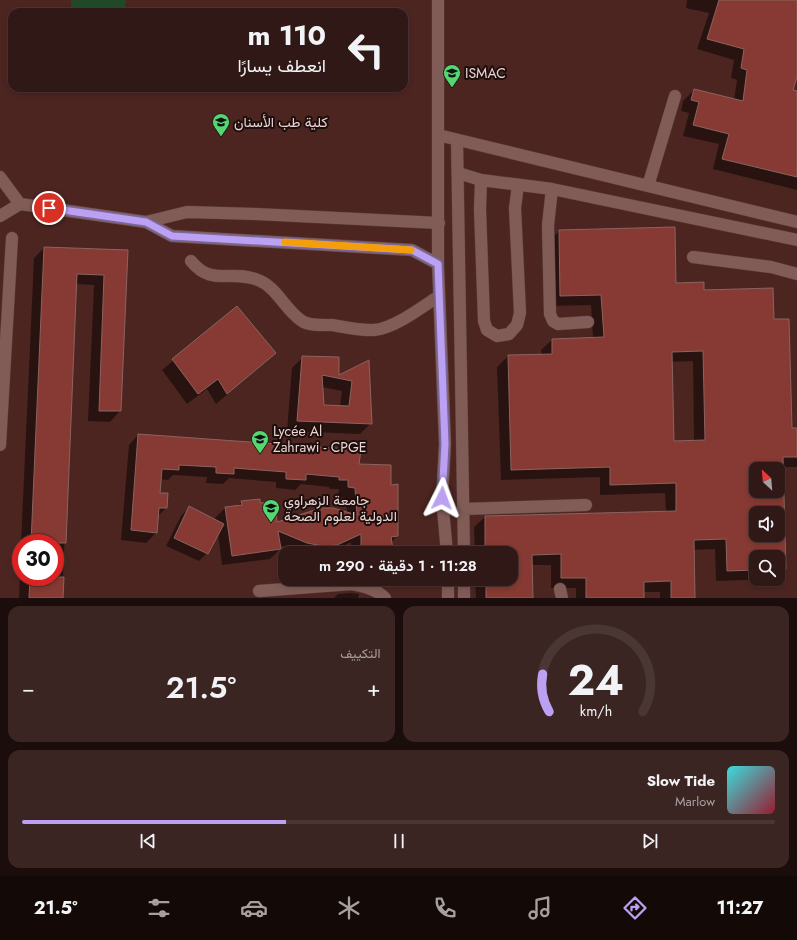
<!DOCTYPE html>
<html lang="ar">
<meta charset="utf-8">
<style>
body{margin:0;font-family:Jost,Vazirmatn,sans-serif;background:#3b2522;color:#f1f3f6;direction:rtl;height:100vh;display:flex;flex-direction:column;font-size:15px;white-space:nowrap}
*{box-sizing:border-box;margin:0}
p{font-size:13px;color:#a7a0a0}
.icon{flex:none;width:22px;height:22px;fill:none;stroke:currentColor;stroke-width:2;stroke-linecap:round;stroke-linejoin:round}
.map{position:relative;height:598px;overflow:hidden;direction:ltr}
.drawer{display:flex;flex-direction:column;gap:8px;padding:8px;background:#1a0d0c;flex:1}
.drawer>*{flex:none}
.top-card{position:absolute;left:8px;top:8px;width:400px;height:84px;border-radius:12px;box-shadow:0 2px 6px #0003,0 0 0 1px #4a3734;direction:rtl;background:#2f1815;color:#f1f3f6;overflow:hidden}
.needle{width:26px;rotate:334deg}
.buttons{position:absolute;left:749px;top:462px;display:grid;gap:8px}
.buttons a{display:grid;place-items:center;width:36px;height:36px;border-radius:8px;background:#2f1815;box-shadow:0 2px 6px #0003,0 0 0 1px #4a3734;font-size:20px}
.speed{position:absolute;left:12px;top:534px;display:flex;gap:8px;font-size:20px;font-weight:700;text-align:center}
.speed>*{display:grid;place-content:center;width:52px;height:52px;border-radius:50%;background:#2f1815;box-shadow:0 2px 6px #0003,0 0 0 1px #4a3734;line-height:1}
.speed .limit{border:6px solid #d22;background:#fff;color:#111}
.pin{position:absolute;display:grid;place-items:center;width:34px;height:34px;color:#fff;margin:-17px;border:2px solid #fff;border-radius:50%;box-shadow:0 1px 4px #0007}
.me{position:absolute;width:44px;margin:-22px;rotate:3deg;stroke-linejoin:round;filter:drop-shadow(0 0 3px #0008)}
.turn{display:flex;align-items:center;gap:14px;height:84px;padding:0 16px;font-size:18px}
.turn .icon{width:52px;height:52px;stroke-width:2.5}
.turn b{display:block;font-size:28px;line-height:34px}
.big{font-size:30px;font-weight:600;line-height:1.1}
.drawer .card{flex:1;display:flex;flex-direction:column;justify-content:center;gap:6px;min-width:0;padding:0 14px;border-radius:12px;background:#3b2522}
.drawer .dial{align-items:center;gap:0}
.dial svg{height:104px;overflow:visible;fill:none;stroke:#4a3734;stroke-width:7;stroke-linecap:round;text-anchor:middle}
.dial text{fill:#f1f3f6;stroke:none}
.song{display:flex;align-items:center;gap:12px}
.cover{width:48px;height:48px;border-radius:6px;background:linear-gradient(135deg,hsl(180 70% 55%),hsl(350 70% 35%))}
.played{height:4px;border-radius:2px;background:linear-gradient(90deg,#bca0f2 35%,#4a3734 35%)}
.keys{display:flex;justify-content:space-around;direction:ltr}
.heat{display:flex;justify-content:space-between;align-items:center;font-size:22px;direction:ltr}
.drawer .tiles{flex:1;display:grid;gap:8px;grid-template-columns:1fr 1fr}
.card:last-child{grid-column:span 2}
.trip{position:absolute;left:278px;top:546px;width:240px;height:40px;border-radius:12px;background:#2f1815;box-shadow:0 2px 6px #0003,0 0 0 1px #4a3734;font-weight:600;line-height:40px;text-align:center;direction:rtl}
.dock{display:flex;height:64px;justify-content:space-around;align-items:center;background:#130a08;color:#a7a0a0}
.dock .icon{width:28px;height:28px}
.dock .active{color:#bca0f2}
.dock b{font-size:18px;color:#f1f3f6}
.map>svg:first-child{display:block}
.built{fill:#4c2521;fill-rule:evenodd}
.green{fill:#214929}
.shadow{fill:#0007;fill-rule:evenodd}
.building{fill:#863a33;stroke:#8a645f;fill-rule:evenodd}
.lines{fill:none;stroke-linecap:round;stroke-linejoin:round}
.minor-casing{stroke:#583d3b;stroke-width:13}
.minor{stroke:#815c57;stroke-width:12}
.route-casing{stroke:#7a689d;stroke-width:10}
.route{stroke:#bca0f2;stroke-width:7}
.slow{stroke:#f59e0b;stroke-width:7}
.labels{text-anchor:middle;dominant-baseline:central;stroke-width:4;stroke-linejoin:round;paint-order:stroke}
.poi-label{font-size:14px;fill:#ebd5d2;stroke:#1d0e0d;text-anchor:start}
</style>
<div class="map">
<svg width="797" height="598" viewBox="0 0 797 598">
<rect width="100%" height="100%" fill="#3f201c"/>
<path class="built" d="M0 0H797V598H0ZM12 12H404V88H12ZM756 469H778V491H756ZM756 513H778V535H756ZM21 543H55V577H21ZM285 553H511V579H285ZM756 557H778V579H756Z"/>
<path class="green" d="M71 0H126L125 12H71Z"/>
<path class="shadow" d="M687 0H797V73L792 91 797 92V190L713 169 719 144 683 136 689 113 681 111 683 101 694 90 734 100 737 80 731 78 734 60 697 49 709 13 686 8Z
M559 231 675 284 703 291 773 320 791 429H797V467H782L785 569 778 576V557H756V579H774L716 581 715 549 693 550 694 598H660V592H643V598H576V588H551V565H532V598H476L475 579H511V553H475L474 527 485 517 666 512 665 493 600 495V477L501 480 497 367 508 356 542 355 541 350 552 340 593 338 591 305 550 306 549 242ZM693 361 694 442H673L671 362ZM756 469H778V491H756ZM756 513H778V535H756Z
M44 248 127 251 120 411 110 422 88 421 94 285 76 284 62 598H19L21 549V577H55V543H21L34 258Z
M237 307 264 363 216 404 207 389 187 404 162 370Z
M303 357 338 377 368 361 371 423 360 434 287 431 292 368ZM322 387 342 391 340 406 323 405Z
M138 435 358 465 390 486 397 536 391 542 392 550 388 553H351V542L330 553H298L279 545 280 549 270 559 222 565 218 534 207 553 199 561 166 546 181 516 189 508 216 521 215 518 225 508 237 507 241 502 259 504 277 523 347 513 346 498 338 497 339 489H330L329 487 301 484 295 490 276 488V482L229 478 223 484 206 483 207 477 173 475 168 480 160 479 159 494 166 508 158 516 156 533 146 543 121 540 129 445Z
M352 593 359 594 358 598H334L338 594Z"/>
<path class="building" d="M719 0H797V77L793 90 797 91V177L722 159 729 134 693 125 699 102 691 100 694 89 743 101 747 70 741 68 744 49 707 39Z
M675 227 676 283 704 282V290L773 288 774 319H789L792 428H797V457H783L786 569H778V557H756V570L727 571 726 539 694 540 695 598H671V581L644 582V598H586V578H561V554L532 555 533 598H486V579H511V553H485V516L676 511V483L610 485V467L511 470 508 355 552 354V339L604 337 601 295 560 296 559 230ZM703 351 705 440 674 441 672 352ZM756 469H778V491H756ZM756 513H778V535H756Z
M44 247 128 250 121 411H99L104 275 77 274 66 543H31Z
M237 306 276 353 227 394 218 379 198 394 172 359Z
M302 356 339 357V375L369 360 372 424 297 421ZM322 375 352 381 349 406 324 405Z
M138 434 361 450 359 464 391 465V485L398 484V536L391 537 393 550H361V534L337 545 323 546 307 543 278 531 281 549 232 556 225 507 242 505 241 501 260 499V503L275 502 277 522 321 508H333L357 515 355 488 348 487V480H339V477L306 474V480L286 479V472L234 468V474L216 473V467L179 465V470L162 469 160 493H168L167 508H159L157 533 131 530Z
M189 506 224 524 208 554 174 538Z
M30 577H64L63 598H29Z"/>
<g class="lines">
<defs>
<path id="minor" d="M438 0V264L445 444 442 498 447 553
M438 135 797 222
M457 140 464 553
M458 173 481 180 552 189 797 240
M0 177 20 204
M481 180 480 209 484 321 487 330 497 336 509 334 517 325 520 313 515 208 518 185
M648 186 675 96
M552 189 548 225 550 314 553 321 558 324 588 322
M0 216 20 204 146 222 187 212 256 214 439 223
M146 222 172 236 412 250 438 264
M693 257 771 267 797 274
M191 261C212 287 230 269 258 280 277 287 285 310 302 321 309 326 324 325 332 325 345 327 361 331 374 330 395 328 422 307 439 296
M0 445 12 238
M463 509 586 505
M448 579V598
M464 579V598
M560 589 562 598
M259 591 352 584C364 586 377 590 385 598"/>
</defs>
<use href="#minor" class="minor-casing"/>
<use href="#minor" class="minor"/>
</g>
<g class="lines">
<defs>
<path id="route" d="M49 208 146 222 172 236 412 250 438 264 445 444 442 498"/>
</defs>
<use href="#route" class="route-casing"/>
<use href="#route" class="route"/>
<path class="slow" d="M285 242 411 250"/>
</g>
<defs>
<symbol id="university-pin" viewBox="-11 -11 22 30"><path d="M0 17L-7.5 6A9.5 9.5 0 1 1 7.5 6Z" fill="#54d672" stroke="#1d0e0d"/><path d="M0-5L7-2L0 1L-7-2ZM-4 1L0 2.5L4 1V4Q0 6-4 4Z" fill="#111"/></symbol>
<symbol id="school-pin" viewBox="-11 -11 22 30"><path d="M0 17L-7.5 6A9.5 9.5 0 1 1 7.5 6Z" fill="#54d672" stroke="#1d0e0d"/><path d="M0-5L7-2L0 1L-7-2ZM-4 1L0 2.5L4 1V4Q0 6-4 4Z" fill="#111"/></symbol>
</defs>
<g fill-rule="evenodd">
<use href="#university-pin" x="442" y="63" width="20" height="27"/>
<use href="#university-pin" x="211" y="112" width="20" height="27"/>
<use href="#school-pin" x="250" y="429" width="20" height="27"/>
<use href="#university-pin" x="261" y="498" width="20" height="27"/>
</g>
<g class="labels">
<g class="poi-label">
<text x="465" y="73">ISMAC</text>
<text x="234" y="122">كلية طب الأسنان</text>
<text x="273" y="431">Lycée Al<tspan x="273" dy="16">Zahrawi - CPGE</tspan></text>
<text x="284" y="500">جامعة الزهراوي<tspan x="284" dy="16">الدولية لعلوم الصحة</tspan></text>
</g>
</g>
</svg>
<div class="buttons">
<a><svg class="needle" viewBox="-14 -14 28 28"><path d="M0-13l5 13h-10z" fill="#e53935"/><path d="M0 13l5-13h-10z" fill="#a7a0a0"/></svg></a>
<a><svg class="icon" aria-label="sound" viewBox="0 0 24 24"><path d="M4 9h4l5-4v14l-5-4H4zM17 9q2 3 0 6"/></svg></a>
<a><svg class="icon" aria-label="search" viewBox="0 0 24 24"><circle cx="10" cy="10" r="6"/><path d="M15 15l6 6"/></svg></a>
</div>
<div class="speed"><div class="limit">30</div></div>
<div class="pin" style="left:49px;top:208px;background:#d93025"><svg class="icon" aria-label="arrive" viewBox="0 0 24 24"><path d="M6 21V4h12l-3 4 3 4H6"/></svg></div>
<svg class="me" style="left:442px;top:498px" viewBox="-20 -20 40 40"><path d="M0-17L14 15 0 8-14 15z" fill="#bca0f2" stroke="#fff" stroke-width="4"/></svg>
<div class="trip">11:28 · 1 دقيقة · 290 m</div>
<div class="top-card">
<div class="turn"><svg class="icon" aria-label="left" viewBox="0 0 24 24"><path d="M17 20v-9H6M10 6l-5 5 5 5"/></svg><div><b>110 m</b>انعطف يسارًا</div></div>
</div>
</div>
<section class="drawer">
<div class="tiles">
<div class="card dial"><svg viewBox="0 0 100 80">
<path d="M14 69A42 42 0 1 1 86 69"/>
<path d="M14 69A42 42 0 0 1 9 40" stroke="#bca0f2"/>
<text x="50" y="56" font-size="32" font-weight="700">24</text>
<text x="50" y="72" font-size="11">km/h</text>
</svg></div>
<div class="card"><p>التكييف</p>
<div class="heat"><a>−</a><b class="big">21.5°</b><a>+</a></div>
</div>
<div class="card">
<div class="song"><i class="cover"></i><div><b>Slow Tide</b><p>Marlow</p></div></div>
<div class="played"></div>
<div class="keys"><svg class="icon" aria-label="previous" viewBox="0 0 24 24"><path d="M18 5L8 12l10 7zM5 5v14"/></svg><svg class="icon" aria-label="pause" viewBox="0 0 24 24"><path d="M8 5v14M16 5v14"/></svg><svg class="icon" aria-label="next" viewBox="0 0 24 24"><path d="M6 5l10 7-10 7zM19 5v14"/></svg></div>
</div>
</div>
</section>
<nav class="dock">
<b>11:27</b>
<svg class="icon active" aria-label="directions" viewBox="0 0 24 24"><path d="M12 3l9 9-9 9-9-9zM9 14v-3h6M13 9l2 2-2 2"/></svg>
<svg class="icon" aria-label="music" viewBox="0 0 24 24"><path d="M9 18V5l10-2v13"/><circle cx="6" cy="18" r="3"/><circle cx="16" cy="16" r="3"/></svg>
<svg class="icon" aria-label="phone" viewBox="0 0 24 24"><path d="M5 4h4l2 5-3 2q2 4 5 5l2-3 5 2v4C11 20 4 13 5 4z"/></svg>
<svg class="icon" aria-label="climate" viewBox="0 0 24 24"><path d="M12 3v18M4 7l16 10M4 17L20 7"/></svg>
<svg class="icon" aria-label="car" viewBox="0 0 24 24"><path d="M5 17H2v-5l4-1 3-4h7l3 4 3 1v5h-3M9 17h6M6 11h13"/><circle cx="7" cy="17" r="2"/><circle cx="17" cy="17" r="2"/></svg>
<svg class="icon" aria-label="filters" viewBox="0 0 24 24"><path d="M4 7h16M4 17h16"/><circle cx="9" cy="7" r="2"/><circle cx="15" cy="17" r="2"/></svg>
<b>21.5°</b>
</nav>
